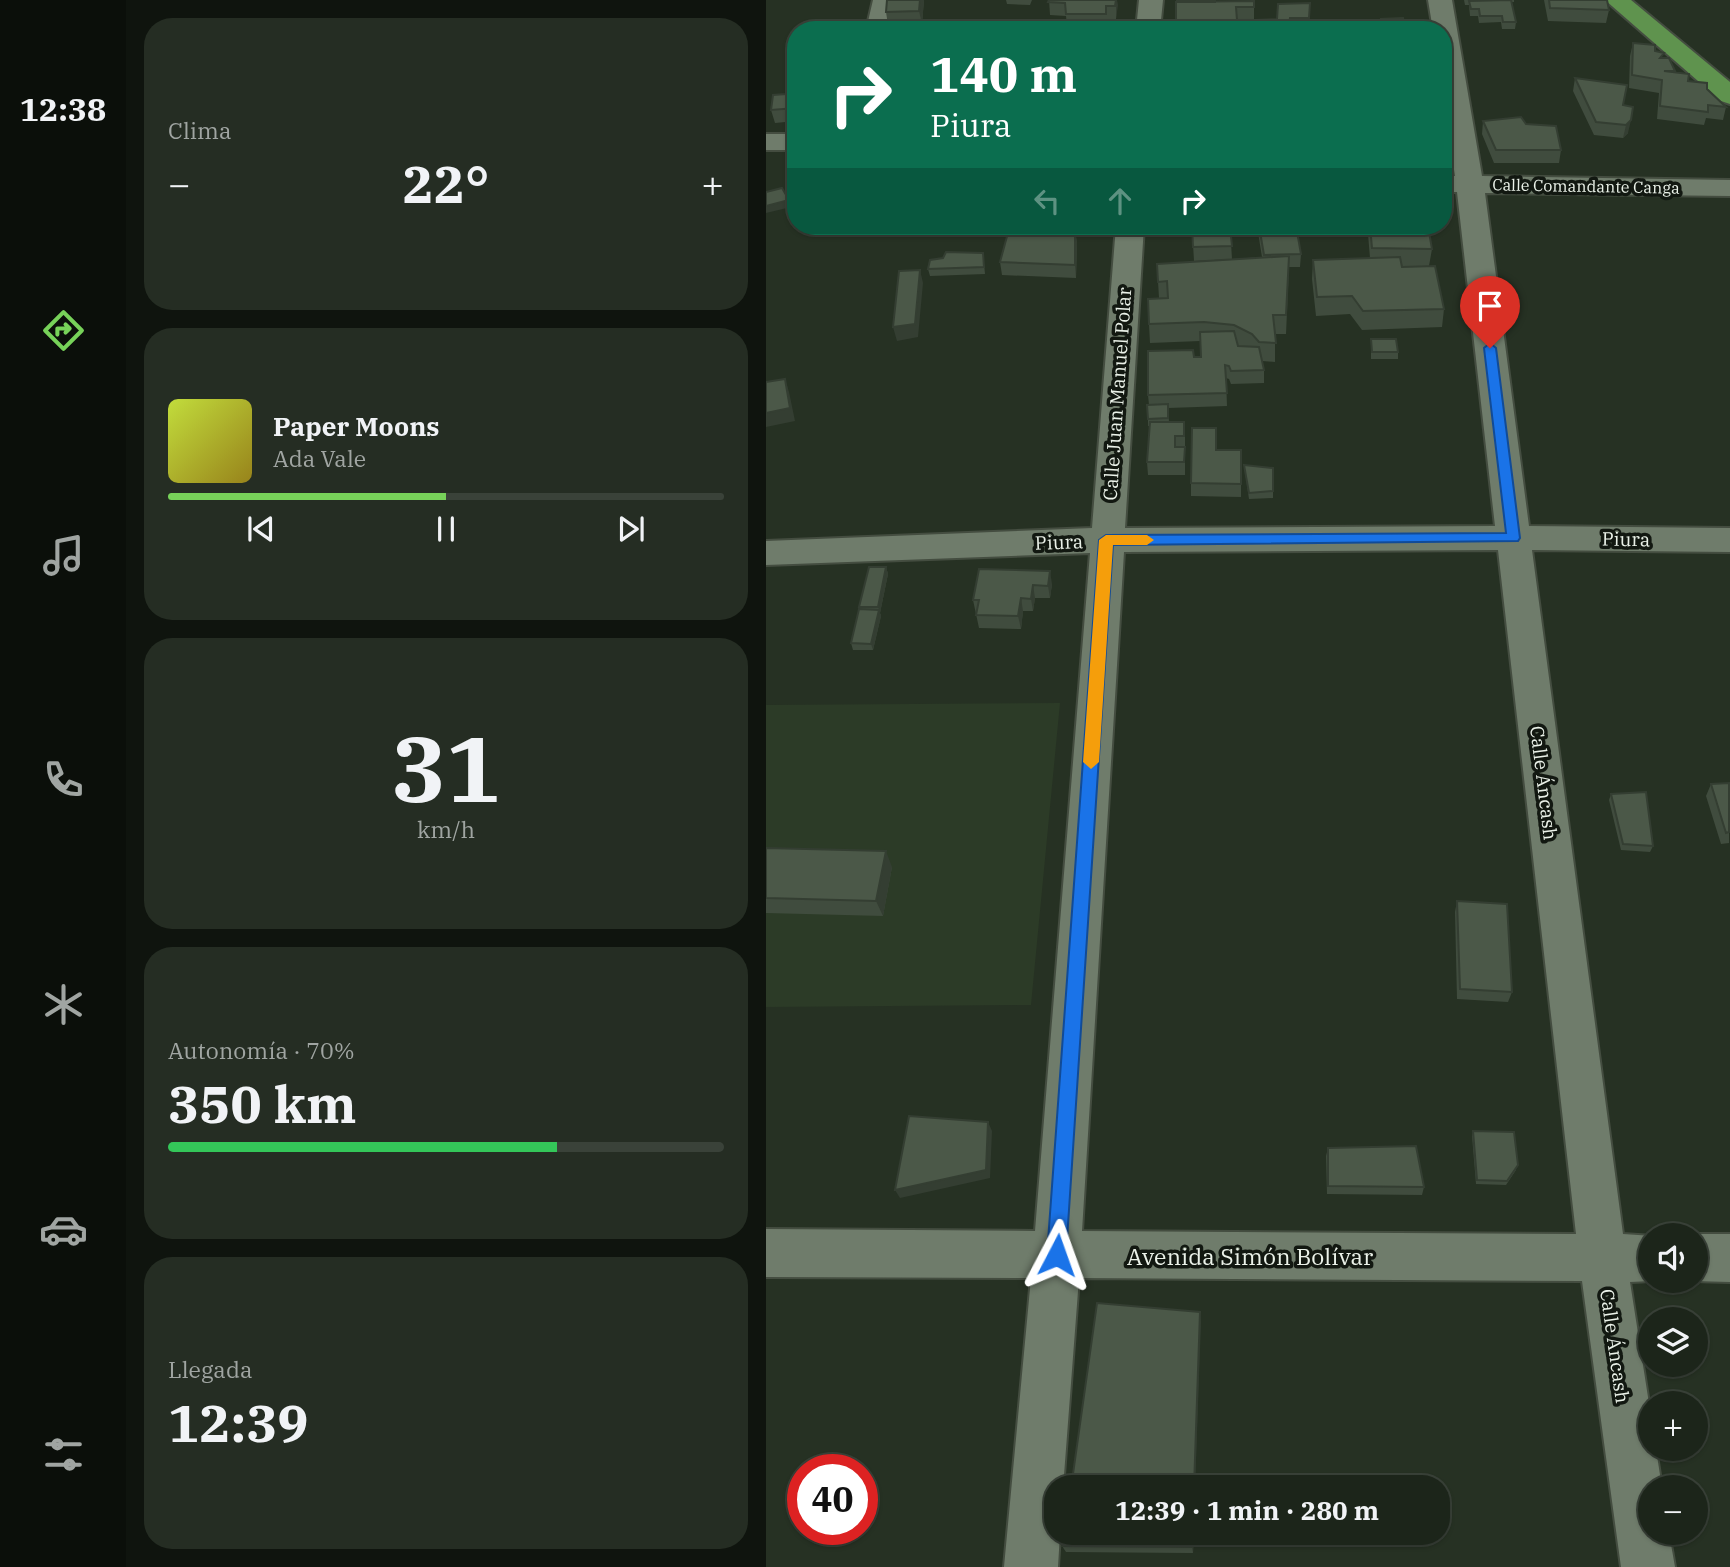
<!DOCTYPE html>
<html lang="es">
<meta charset="utf-8">
<style>
body{margin:0;font-family:"IBM Plex Serif",serif;background:#252d23;color:#f1f3f6;height:100vh;display:flex;flex-direction:column;font-size:26px;white-space:nowrap}
*{box-sizing:border-box;margin:0}
p{font-size:23px;color:#a0a5a2}
.icon{flex:none;width:38px;height:38px;fill:none;stroke:currentColor;stroke-width:2;stroke-linecap:round;stroke-linejoin:round}
.map{position:relative;flex:1;overflow:hidden}
.panel{display:flex;flex-direction:column;gap:18px;padding:18px;background:#0f140e;width:640px}
.panel>*{flex:none}
.top-card{position:absolute;left:21px;top:21px;width:665px;height:214px;border-radius:28px;box-shadow:0 2px 5px #0004,0 0 0 2px #3a4239;background:#0b6e4f;color:#fff;overflow:hidden}
.controls{position:absolute;left:872px;top:1223px;display:grid;gap:14px}
.controls a{display:grid;place-items:center;width:70px;height:70px;border-radius:50%;background:#1c251a;box-shadow:0 2px 5px #0004,0 0 0 2px #3a4239;font-size:35px}
.speed{position:absolute;left:21px;top:1454px;display:flex;gap:14px;font-size:35px;font-weight:700;text-align:center}
.speed>*{display:grid;place-content:center;width:91px;height:91px;border-radius:50%;background:#1c251a;box-shadow:0 2px 5px #0004,0 0 0 2px #3a4239;line-height:1}
.speed .limit{border:10px solid #d22;background:#fff;color:#111}
.pin{position:absolute;display:grid;place-items:center;width:60px;height:60px;color:#fff;margin:-72px -30px;border-radius:50% 50% 50% 0;rotate:-45deg;box-shadow:0 0 7px #0007}
.pin .icon{rotate:45deg}
.me{position:absolute;width:77px;margin:-38px;rotate:4deg;stroke-linejoin:round;filter:drop-shadow(0 0 5px #0008)}
.turn{display:flex;align-items:center;gap:24px;height:147px;padding:0 28px;font-size:32px}
.turn .icon{width:91px;height:91px;stroke-width:2.5}
.turn b{display:block;font-size:49px;line-height:60px}
.lanes{display:flex;align-items:center;height:66px;padding:0 28px;background:#0003;justify-content:center;gap:35px;direction:ltr}
.lanes .off{opacity:.35}
.big{font-size:52px;font-weight:800;line-height:1.1}
.panel .card{flex:1;display:flex;flex-direction:column;justify-content:center;gap:10px;min-width:0;padding:0 24px;border-radius:28px;background:#252d23}
.panel .dial{align-items:center;gap:0}
.dial b{font-size:91px;line-height:1}
.song{display:flex;align-items:center;gap:21px}
.cover{width:84px;height:84px;border-radius:10px;background:linear-gradient(135deg,hsl(70 70% 55%),hsl(50 70% 35%))}
.played{height:7px;border-radius:4px;background:linear-gradient(90deg,#77d259 50%,#3a4239 50%)}
.keys{display:flex;justify-content:space-around;direction:ltr}
.heat{display:flex;justify-content:space-between;align-items:center;font-size:38px;direction:ltr}
.charge{height:10px;border-radius:5px;background:linear-gradient(90deg,#34c759 70%,#3a4239 0)}
.trip{position:absolute;left:278px;top:1475px;width:406px;height:70px;border-radius:28px;background:#1c251a;box-shadow:0 2px 5px #0004,0 0 0 2px #3a4239;font-weight:800;line-height:70px;text-align:center}
main{display:flex;flex:1;min-height:0}
.menu{display:flex;flex-direction:column;width:126px;justify-content:space-around;align-items:center;background:#0b0f0a;color:#a0a5a2}
.menu .icon{width:49px;height:49px}
.menu .selected{color:#77d259}
.menu b{font-size:32px;color:#f1f3f6}
.map>svg:first-child{display:block}
.built{fill:#2c3b27}
.lines{fill:none;stroke-linecap:round;stroke-linejoin:round}
.minor-casing{stroke:#444d40;stroke-width:4}
.major-casing{stroke:#444d40;stroke-width:4}
.minor{fill:#6f7c6b;fill-rule:evenodd}
.major{fill:#5f934e;fill-rule:evenodd}
.wall{fill:#404c3e}
.shaded-wall{fill:#343e32}
.building{fill:#4b5848;stroke:#343e32;stroke-width:2}
.route{fill:#1a73e8;stroke:#114b97;stroke-width:2}
.slow{fill:#f59e0b}
.labels{text-anchor:middle;dominant-baseline:central;stroke-width:7;stroke-linejoin:round;paint-order:stroke}
.far-street-label{font-size:16px;fill:#ebf2e9;stroke:#121811}
.street-label{font-size:19px;fill:#ebf2e9;stroke:#121811}
.near-street-label{font-size:23px;fill:#ebf2e9;stroke:#121811}
</style>
<main>
<nav class="menu">
<b>12:38</b>
<svg class="icon selected" aria-label="directions" viewBox="0 0 24 24"><path d="M12 3l9 9-9 9-9-9zM9 14v-3h6M13 9l2 2-2 2"/></svg>
<svg class="icon" aria-label="music" viewBox="0 0 24 24"><path d="M9 18V5l10-2v13"/><circle cx="6" cy="18" r="3"/><circle cx="16" cy="16" r="3"/></svg>
<svg class="icon" aria-label="phone" viewBox="0 0 24 24"><path d="M5 4h4l2 5-3 2q2 4 5 5l2-3 5 2v4C11 20 4 13 5 4z"/></svg>
<svg class="icon" aria-label="climate" viewBox="0 0 24 24"><path d="M12 3v18M4 7l16 10M4 17L20 7"/></svg>
<svg class="icon" aria-label="car" viewBox="0 0 24 24"><path d="M5 17H2v-5l4-1 3-4h7l3 4 3 1v5h-3M9 17h6M6 11h13"/><circle cx="7" cy="17" r="2"/><circle cx="17" cy="17" r="2"/></svg>
<svg class="icon" aria-label="filters" viewBox="0 0 24 24"><path d="M4 7h16M4 17h16"/><circle cx="9" cy="7" r="2"/><circle cx="15" cy="17" r="2"/></svg>
</nav>
<section class="panel">
<div class="card"><p>Clima</p>
<div class="heat"><a>−</a><b class="big">22°</b><a>+</a></div>
</div>
<div class="card">
<div class="song"><i class="cover"></i><div><b>Paper Moons</b><p>Ada Vale</p></div></div>
<div class="played"></div>
<div class="keys"><svg class="icon" aria-label="previous" viewBox="0 0 24 24"><path d="M18 5L8 12l10 7zM5 5v14"/></svg><svg class="icon" aria-label="pause" viewBox="0 0 24 24"><path d="M8 5v14M16 5v14"/></svg><svg class="icon" aria-label="next" viewBox="0 0 24 24"><path d="M6 5l10 7-10 7zM19 5v14"/></svg></div>
</div>
<div class="card dial"><b>31</b><p>km/h</p></div>
<div class="card"><p>Autonomía · 70%</p><b class="big">350 km</b><div class="charge"></div></div>
<div class="card"><p>Llegada</p><b class="big">12:39</b></div>
</section>
<div class="map">
<svg width="964" height="1567" viewBox="0 0 964 1567">
<rect width="100%" height="100%" fill="#263123"/>
<path class="built" d="M294 703 265 1005 0 1007V705Z"/>
<g class="lines">
<defs>
<path id="minor" d="M107 0H131L124 30H100Z
M373 0H397L394 30H370Z
M662 0H686L716 176 964 180V196L719 193 763 526 964 528V552L766 550 857 1234 887 1236H884L886 1281 864 1282 884 1410V1449H890L896 1488H884V1533H903L909 1567H855L816 1281 313 1278 297 1488H290V1533H294L292 1567H238L265 1278 0 1277V1229L269 1231 324 553 0 565V541L326 528 350 226H378L359 528 729 526 691 192H677V176H689L677 99V30H667ZM732 550 810 1234 316 1231 358 552Z
M0 134H30V150H0Z
M929 1234H964V1282L927 1281 929 1236H926Z"/>
<path id="major" d="M839 0H865L964 82V104L955 101Z"/>
</defs>
<use href="#minor" class="minor-casing"/>
<use href="#major" class="major-casing"/>
<use href="#minor" class="minor"/>
<use href="#major" class="major"/>
</g>
<path class="wall" d="M158 0 156 24H145L146 28 122 25 120 12Z
M240 0H266L264 5 241 4Z
M283 0H351L350 19H341V27L301 26 300 16 284 15Z
M698 0H748V2H745L750 22 749 29H736L735 22 713 23 712 16H704L703 5H699Z
M778 0H841L843 10 840 23 782 21Z
M488 1V19L471 20V30H411L410 2Z
M544 3 543 25H524L523 30H489V20L511 19Z
M867 43 889 51 909 71V72L922 81 941 89 960 107 957 120 940 118 938 125 891 119 893 93 863 88 864 56Z
M30 70V121L9 123 5 110 20 94 27 80Z
M809 78 857 105 862 133 857 138 828 135 807 91Z
M717 121 760 124 795 150 793 163H728L716 134Z
M389 226H464L466 259 428 261 426 227H389Z
M491 226H530L535 254 534 267H523L520 334H509V362L496 361 498 370V383L465 384 463 379 460 378 461 406 402 408 403 422 419 435V475H382L381 462 384 426H382V419L383 405 382 395 428 357H435L434 341 384 343 383 324 393 298 391 264 496 257Z
M534 226H662L666 249 663 266 678 309 676 327 596 330 584 314 550 316 546 279 547 260 604 258 602 234 535 236Z
M309 230 311 243 310 278 236 275 234 262Z
M217 253 219 274 164 276 162 269Z
M605 339 632 352V359H605Z
M450 450H475V497L425 496V483Z
M478 465 507 468V498L483 499Z
M120 567 122 574 114 613 115 616 107 650H87L85 643 94 609 93 607Z
M213 569 286 584 284 598H269L267 611H257L255 629 213 628 207 600Z
M963 783V843L955 844 940 796 945 784Z
M845 794 887 846 884 852 855 850 843 800Z
M0 848 126 867 117 916 0 913Z
M691 901 746 992 742 1002 691 999 689 912Z
M707 1131 750 1170 740 1185 710 1184 706 1136Z
M562 1148 658 1187 656 1195 561 1194 560 1156Z
M428 1533 427 1553 300 1552 296 1546Z"/>
<path class="shaded-wall" d="M154 0H158L156 24 153 11Z
M350 0H351L352 5 350 19Z
M865 120 862 133 857 138 860 125Z
M23 200 25 207 0 213V206Z
M309 230 311 243 310 278 309 265Z
M154 270 157 283 152 337 131 341 127 327Z
M19 379 23 392 29 421 0 427V413Z
M120 567 122 574 114 613 112 607Z
M284 571 286 584 284 598 282 586Z
M267 585 269 598 267 611 265 599Z
M255 598 257 611 255 629 252 616Z
M113 610 115 616 107 650 105 644Z
M120 851 126 867 117 916 110 901Z
M222 1122 226 1131 224 1178 134 1198 129 1190Z
M434 1312 435 1322 429 1488H428Z
M426 1533H428L427 1553 426 1547Z"/>
<path class="building" d="M121 0H154L153 11 120 12Z
M283 0H350L349 6H340V14H300L299 3 282 2Z
M411 0H449V2H411Z
M745 0 750 22H737L736 16H714L713 9H705L703 1Z
M783 0H841L843 10 784 8Z
M488 1V7H470L471 20 410 21V2Z
M544 3 543 18H524L523 25H490L489 20 511 19 512 4Z
M637 18 640 30H617L615 19Z
M124 22H145L143 30H123Z
M171 27 170 30H149V28Z
M228 27V30H174V29Z
M867 43 889 45V51L898 53 894 58H903L909 71H898L923 74 922 81 941 83V89L960 107 942 105V112L894 106 896 80 866 75Z
M30 70V108L5 110 7 95 20 94 27 80Z
M809 78 861 85 857 105 867 107 865 120 860 125 830 122Z
M755 117 760 124 790 126 795 150H730L717 121Z
M16 188 23 200 0 206V192Z
M426 226H464L466 246 427 247Z
M493 226H530L535 254 498 255Z
M604 226H662L666 249 606 248Z
M243 229 309 230V265L234 262Z
M180 252 217 253 218 267 162 269 164 260 177 258Z
M523 256 520 315H507L510 343 493 342 486 334 468 325 438 322 383 324 382 299 402 298 401 281 392 282 391 264Z
M634 257 636 267 669 266 678 309 597 311 586 296 551 297 547 260Z
M154 270 149 324 127 327 133 271Z
M468 331 472 346 493 347 498 370 465 371 463 366 459 365 461 393 382 395V351L427 350 428 357H435L434 332Z
M605 339H630L632 352H606Z
M19 379 24 408 0 413V382Z
M402 404V418L382 419 381 405Z
M384 422H418V436H409V447H419L418 462H381Z
M426 428H450V450H475V484L425 483Z
M478 465 507 468V491L483 493Z
M103 567H120L112 607H93Z
M213 569 284 571 282 586 267 585 265 599 255 598 252 616 210 615 213 600H207Z
M93 609 113 610 105 644 85 643Z
M963 783V832L960 833 945 784Z
M880 792 887 846 857 844 845 794Z
M0 848 120 851 110 901 0 898Z
M691 901 741 904 746 992 694 989Z
M143 1116 222 1122 220 1170 129 1190Z
M707 1131 748 1132 752 1165 741 1181 711 1180Z
M650 1146 658 1187 562 1186V1148Z
M331 1303 434 1312 428 1488H305Z
M298 1533H426V1547L296 1546Z"/>
<path class="route" d="M724 343 730 348 754 538 752 541 347 545 300 1255 298 1262 291 1265 284 1262 281 1255 333 540 340 535 740 533 718 348Z"/>
<path class="slow" d="M340 535H381L388 540 381 545H347L333 762 325 769 317 762 333 540Z"/>
<g class="labels">
<g class="far-street-label">
<text transform="translate(820 186) rotate(1)">Calle Comandante Canga</text>
</g>
<g class="street-label">
<text transform="translate(351 394) rotate(-86)">Calle Juan Manuel Polar</text>
<text transform="translate(860 539) rotate(1)">Piura</text>
<text transform="translate(293 542) rotate(-2)">Piura</text>
<text transform="translate(778 783) rotate(83)">Calle Áncash</text>
<text transform="translate(849 1346) rotate(82)">Calle Áncash</text>
</g>
<g class="near-street-label">
<text x="484" y="1256">Avenida Simón Bolívar</text>
</g>
</g>
</svg>
<div class="controls">
<a><svg class="icon" aria-label="sound" viewBox="0 0 24 24"><path d="M4 9h4l5-4v14l-5-4H4zM17 9q2 3 0 6"/></svg></a>
<a><svg class="icon" aria-label="layers" viewBox="0 0 24 24"><path d="M12 4l9 5-9 5-9-5zM3 14l9 5 9-5"/></svg></a>
<a>+</a>
<a>−</a>
</div>
<div class="speed"><div class="limit">40</div></div>
<div class="pin" style="left:724px;top:348px;background:#d93025"><svg class="icon" aria-label="arrive" viewBox="0 0 24 24"><path d="M6 21V4h12l-3 4 3 4H6"/></svg></div>
<svg class="me" style="left:291px;top:1255px" viewBox="-20 -20 40 40"><path d="M0-17L14 15 0 8-14 15z" fill="#1a73e8" stroke="#fff" stroke-width="4"/></svg>
<div class="trip">12:39 · 1 min · 280 m</div>
<div class="top-card">
<div class="turn"><svg class="icon" aria-label="right" viewBox="0 0 24 24"><path d="M7 20v-9h11M14 6l5 5-5 5"/></svg><div><b>140 m</b>Piura</div></div>
<div class="lanes"><svg class="icon off" aria-label="left" viewBox="0 0 24 24"><path d="M17 20v-9H6M10 6l-5 5 5 5"/></svg><svg class="icon off" aria-label="ahead" viewBox="0 0 24 24"><path d="M12 20V5M6 11l6-6 6 6"/></svg><svg class="icon" aria-label="right" viewBox="0 0 24 24"><path d="M7 20v-9h11M14 6l5 5-5 5"/></svg></div>
</div>
</div>
</main>
